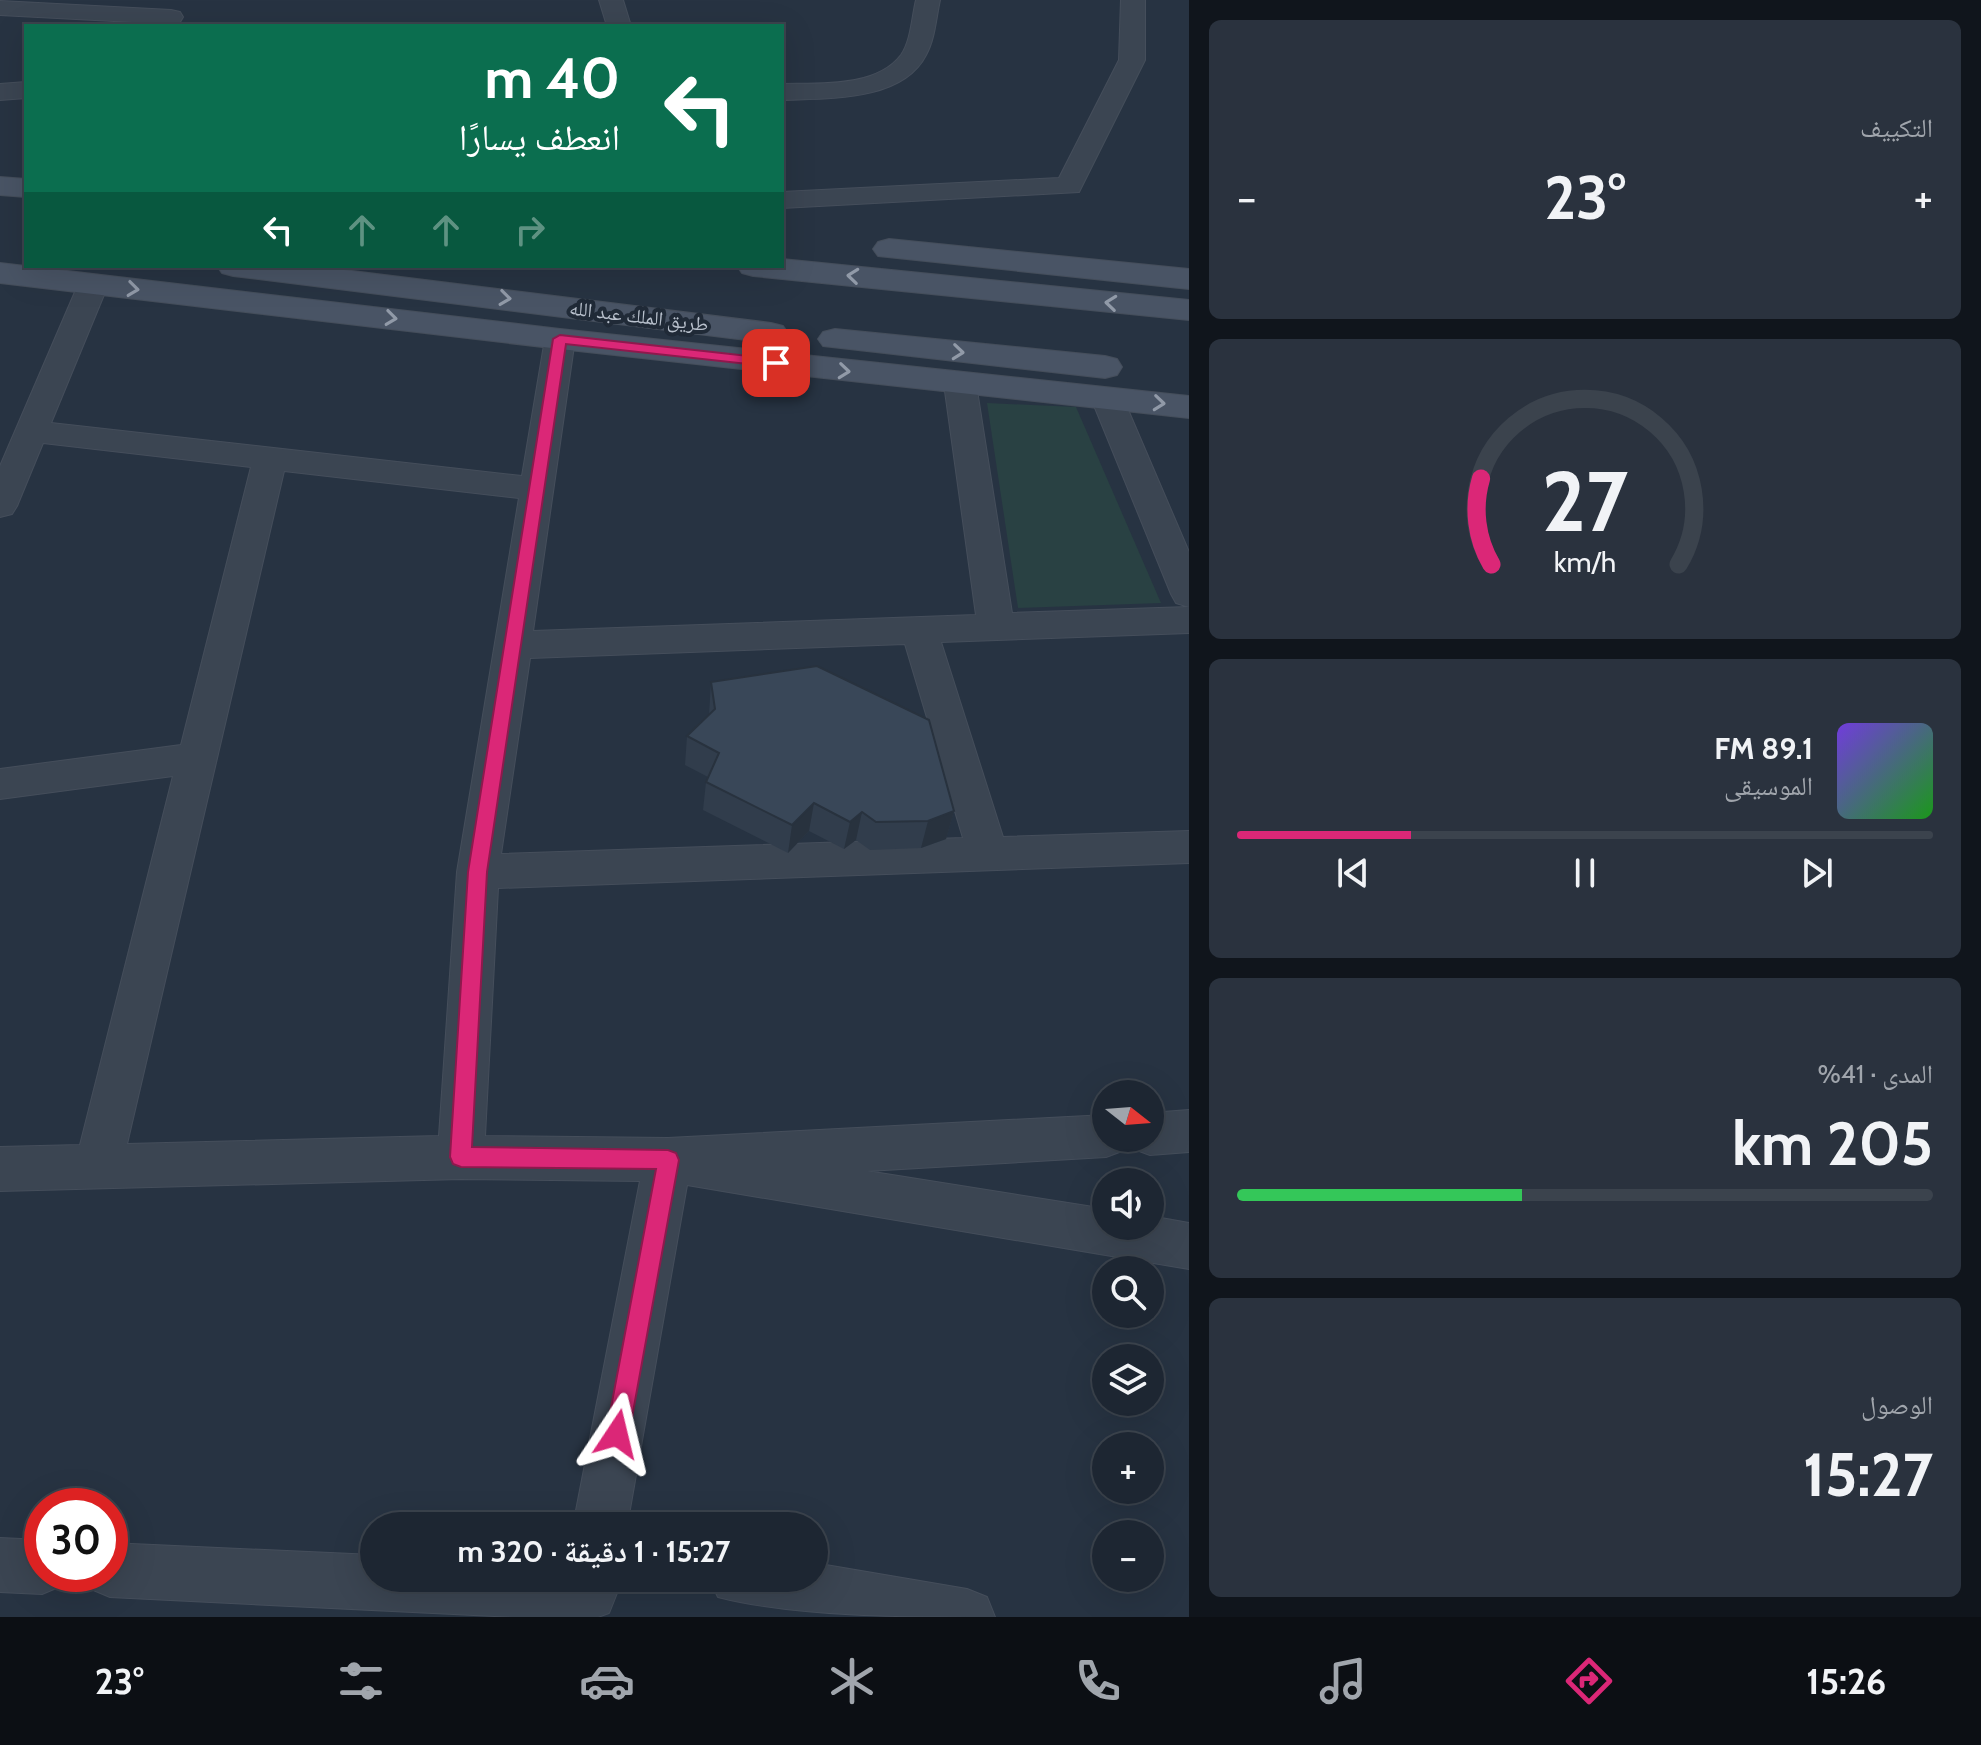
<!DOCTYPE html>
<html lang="ar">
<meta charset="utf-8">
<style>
body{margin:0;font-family:Cabin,"Noto Naskh Arabic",sans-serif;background:#2a323e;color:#f1f3f6;direction:rtl;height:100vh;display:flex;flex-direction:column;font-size:30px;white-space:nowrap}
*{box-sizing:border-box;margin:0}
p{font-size:26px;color:#a0a5ac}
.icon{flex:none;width:44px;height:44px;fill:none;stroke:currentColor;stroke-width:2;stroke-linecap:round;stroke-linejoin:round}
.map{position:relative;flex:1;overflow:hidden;direction:ltr}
.drawer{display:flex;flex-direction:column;gap:20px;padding:20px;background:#10151c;width:792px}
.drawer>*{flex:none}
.banner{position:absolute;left:24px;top:24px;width:760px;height:244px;border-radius:0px;box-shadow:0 8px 32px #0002,0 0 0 2px #3b434d;direction:rtl;background:#0b6e4f;color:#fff;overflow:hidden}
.needle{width:52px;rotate:107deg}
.tools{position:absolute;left:1092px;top:1080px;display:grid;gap:16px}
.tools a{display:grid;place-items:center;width:72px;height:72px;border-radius:50%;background:#1d2632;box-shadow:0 8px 32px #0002,0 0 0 2px #3b434d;font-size:40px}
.speed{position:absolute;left:24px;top:1488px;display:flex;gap:16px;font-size:40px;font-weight:700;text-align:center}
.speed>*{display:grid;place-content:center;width:104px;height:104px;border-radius:50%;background:#1d2632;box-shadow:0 8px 32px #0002,0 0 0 2px #3b434d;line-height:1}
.speed .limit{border:12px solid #d22;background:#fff;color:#111}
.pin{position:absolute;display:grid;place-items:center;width:68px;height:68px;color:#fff;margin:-34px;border-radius:16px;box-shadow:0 4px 12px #0006}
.me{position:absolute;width:88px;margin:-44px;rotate:10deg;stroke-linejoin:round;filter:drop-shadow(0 0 6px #0008)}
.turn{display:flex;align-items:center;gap:28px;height:168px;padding:0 32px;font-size:36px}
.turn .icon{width:104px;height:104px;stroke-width:2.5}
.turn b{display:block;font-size:56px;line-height:68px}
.lanes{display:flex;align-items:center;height:76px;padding:0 32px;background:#0003;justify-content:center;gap:40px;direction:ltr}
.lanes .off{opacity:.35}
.big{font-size:60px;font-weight:800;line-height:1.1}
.drawer .tile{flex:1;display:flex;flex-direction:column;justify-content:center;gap:12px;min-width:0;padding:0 28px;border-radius:12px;background:#2a323e}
.drawer .dial{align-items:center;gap:0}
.dial svg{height:208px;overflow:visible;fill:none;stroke:#3b434d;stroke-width:7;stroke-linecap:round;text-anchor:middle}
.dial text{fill:#f1f3f6;stroke:none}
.song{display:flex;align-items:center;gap:24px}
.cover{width:96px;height:96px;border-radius:12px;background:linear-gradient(135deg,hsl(260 70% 55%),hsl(120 70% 35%))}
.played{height:8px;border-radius:4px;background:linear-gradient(90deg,#db2777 25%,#3b434d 25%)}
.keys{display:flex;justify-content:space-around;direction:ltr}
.heat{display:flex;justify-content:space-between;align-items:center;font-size:44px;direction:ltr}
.charge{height:12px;border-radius:6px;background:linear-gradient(90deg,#34c759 41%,#3b434d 0)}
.trip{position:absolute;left:360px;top:1512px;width:468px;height:80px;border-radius:40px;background:#1d2632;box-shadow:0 8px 32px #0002,0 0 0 2px #3b434d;font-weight:800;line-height:80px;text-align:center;direction:rtl}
.dock{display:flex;height:128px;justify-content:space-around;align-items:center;background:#0c0f14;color:#a0a5ac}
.dock .icon{width:56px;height:56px}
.dock .active{color:#db2777}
.dock b{font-size:36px;color:#f1f3f6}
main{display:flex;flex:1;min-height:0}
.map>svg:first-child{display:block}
.green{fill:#294143}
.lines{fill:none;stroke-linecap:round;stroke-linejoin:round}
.street-casing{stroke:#454e5b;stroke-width:2}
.secondary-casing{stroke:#454e5b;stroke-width:2}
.street{fill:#3b4552;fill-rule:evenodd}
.secondary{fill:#495465;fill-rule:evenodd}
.wall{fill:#313d4c}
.shaded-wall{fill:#28323e}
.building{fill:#394758;stroke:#28323e;stroke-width:2}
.oneway{stroke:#919aa8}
.route{fill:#db2777;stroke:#8e194d;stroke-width:2}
.labels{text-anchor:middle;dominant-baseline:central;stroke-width:8;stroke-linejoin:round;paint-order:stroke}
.far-street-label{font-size:20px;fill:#b8c0cc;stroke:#202a37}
</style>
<main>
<section class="drawer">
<div class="tile"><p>التكييف</p>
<div class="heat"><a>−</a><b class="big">23°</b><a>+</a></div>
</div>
<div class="tile dial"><svg viewBox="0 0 100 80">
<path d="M14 69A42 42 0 1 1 86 69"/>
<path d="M14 69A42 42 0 0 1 10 36" stroke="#db2777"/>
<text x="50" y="56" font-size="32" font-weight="700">27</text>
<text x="50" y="72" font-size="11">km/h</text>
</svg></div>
<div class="tile">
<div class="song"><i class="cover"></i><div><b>89.1 FM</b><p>الموسيقى</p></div></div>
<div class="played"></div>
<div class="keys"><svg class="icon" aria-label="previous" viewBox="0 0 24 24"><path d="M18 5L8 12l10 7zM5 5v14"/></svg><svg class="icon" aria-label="pause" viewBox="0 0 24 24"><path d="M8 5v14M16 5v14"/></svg><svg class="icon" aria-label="next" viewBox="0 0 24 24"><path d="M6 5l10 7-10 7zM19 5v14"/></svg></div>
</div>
<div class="tile"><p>المدى · 41%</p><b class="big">205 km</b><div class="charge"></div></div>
<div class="tile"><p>الوصول</p><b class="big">15:27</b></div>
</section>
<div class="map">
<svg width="1189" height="1617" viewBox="0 0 1189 1617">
<rect width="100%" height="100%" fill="#273342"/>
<path class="green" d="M987 403 1076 407 1161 603 1018 608Z"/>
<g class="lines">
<defs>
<path id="street" d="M599 0H623L631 26H607Z
M916 0H940C936 18 935 39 926 55 902 102 827 98 782 100V84C818 83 876 88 901 55 911 41 912 16 916 0Z
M1121 0H1145V60L1079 192 782 208V192L1059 178 1119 60Z
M0 1 171 10 180 12 183 17 180 22 171 24 0 15Z
M26 82V98L0 100V84Z
M93 276 104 279 108 285 51 423 522 476 545 339 549 332 560 330 571 332 575 339 533 631 976 615 944 384 949 377 960 374 971 377 976 384 1012 613 1189 607V633L941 642 1003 837 1189 831V863L498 888 485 1136 668 1138 1106 1115V1138H1128L1122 1151 1106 1157 867 1171 1106 1209V1226H1150V1216L1189 1223V1269L687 1185 627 1526H573L640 1181 461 1179 0 1191V1147L80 1145 173 776 0 799V769L181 745 251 467 43 443 17 506 12 514 0 517V466L78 285 82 279ZM284 471 519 498 457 872 439 1136 127 1144ZM905 644 963 838 501 854 530 658Z
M1107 388 1118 391 1123 398 1189 552V607L1176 603 1171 594 1091 398 1096 391Z
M1189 1110V1152L1150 1155 1134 1149 1129 1138H1150V1113Z
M0 1538 42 1540V1574H66L61 1586 42 1594 0 1592Z
M110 1543 374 1555V1578H610L617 1593 609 1613 598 1617H514L110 1597 91 1589 84 1574H110Z
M814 1563 967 1589 987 1597 995 1617C911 1617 795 1617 718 1597L709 1578H814Z"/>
<path id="secondary" d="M0 177 26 179V197L0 195Z
M889 239 1189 269V289L878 256 873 249 878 242Z
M782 259 1189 300V320L753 276 742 273 737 266H782Z
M0 263 560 329 1189 396V418L560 349 0 283Z
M217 266H312L771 323 783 326 788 333 783 340 771 343 233 276 222 273Z
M835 329 1105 356 1117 359 1122 367 1117 375 1105 378 823 346 818 339 823 332Z"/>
</defs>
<use href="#street" class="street-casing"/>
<use href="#secondary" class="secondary-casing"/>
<use href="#street" class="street"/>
<use href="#secondary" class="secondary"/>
</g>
<path class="wall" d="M711 682 954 811 946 839 921 848 870 850 856 840 844 849 809 831 788 853 703 810 706 782 708 777 685 765 687 736 709 715Z"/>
<path class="shaded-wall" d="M814 803 809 831 788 853 792 825Z
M954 811 946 839 921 848 928 821Z
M862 812 856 840 844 849 850 822Z"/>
<path class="building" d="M817 666 929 720 954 811 928 821 876 822 862 812 850 822 814 803 792 825 706 782 719 753 687 736 715 709 711 682Z"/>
<defs><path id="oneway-chevron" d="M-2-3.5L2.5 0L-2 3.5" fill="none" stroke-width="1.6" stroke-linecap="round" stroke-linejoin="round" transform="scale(2)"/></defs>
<g class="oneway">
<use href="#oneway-chevron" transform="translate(853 276) rotate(-174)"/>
<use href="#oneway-chevron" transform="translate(133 289) rotate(7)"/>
<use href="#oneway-chevron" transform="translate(505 298) rotate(7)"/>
<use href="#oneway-chevron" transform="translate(1111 303) rotate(-174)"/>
<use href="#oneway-chevron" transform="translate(391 318) rotate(7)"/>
<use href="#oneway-chevron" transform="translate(958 352) rotate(6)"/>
<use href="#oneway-chevron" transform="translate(844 371) rotate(6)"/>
<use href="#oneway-chevron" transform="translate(1159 403) rotate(6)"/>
</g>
<path class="route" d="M560 335 776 359 783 363 776 367 566 344 487 872 472 1147 668 1150 676 1153 679 1160 629 1434 626 1443 617 1446 609 1443 606 1434 656 1169 461 1167 453 1164 450 1157 468 872 553 339Z"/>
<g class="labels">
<g class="far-street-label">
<text transform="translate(639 316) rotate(7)">طريق الملك عبد الله</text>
</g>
</g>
</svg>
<div class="tools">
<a><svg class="needle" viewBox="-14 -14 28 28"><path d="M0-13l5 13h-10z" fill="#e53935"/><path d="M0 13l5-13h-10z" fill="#a0a5ac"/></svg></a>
<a><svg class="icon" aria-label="sound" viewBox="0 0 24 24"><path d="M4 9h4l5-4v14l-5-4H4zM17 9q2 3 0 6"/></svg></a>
<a><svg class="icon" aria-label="search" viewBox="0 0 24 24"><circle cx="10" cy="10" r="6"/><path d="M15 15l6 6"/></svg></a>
<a><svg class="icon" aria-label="layers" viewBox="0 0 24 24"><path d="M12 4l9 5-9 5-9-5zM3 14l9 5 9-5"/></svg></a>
<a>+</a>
<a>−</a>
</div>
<div class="speed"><div class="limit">30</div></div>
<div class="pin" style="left:776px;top:363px;background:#d93025"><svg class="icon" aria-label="arrive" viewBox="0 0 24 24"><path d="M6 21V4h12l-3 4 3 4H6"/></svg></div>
<svg class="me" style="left:617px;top:1434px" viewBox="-20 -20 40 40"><path d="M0-17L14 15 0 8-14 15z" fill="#db2777" stroke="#fff" stroke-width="4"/></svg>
<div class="trip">15:27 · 1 دقيقة · 320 m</div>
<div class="banner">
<div class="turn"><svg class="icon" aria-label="left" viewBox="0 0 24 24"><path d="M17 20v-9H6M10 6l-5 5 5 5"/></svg><div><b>40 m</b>انعطف يسارًا</div></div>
<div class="lanes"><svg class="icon" aria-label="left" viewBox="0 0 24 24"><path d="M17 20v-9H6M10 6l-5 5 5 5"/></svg><svg class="icon off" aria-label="ahead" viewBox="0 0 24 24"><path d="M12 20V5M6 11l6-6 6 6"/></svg><svg class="icon off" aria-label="ahead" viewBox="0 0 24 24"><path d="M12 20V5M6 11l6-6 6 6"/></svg><svg class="icon off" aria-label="right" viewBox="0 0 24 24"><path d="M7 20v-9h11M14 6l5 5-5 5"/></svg></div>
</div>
</div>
</main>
<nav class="dock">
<b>15:26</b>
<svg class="icon active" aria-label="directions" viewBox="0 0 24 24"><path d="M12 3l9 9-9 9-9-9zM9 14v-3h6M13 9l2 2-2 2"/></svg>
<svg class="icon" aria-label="music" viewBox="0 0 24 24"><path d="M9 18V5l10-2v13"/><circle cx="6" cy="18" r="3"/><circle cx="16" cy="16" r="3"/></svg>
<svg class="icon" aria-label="phone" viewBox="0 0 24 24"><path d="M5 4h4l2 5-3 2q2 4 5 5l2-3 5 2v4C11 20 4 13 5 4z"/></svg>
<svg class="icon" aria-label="climate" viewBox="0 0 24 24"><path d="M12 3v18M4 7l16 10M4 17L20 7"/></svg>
<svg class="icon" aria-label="car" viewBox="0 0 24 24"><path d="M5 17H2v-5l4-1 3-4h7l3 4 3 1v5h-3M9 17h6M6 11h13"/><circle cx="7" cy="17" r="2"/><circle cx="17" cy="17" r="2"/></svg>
<svg class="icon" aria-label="filters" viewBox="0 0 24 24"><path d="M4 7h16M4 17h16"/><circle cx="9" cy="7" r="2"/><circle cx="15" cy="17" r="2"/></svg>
<b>23°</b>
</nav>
